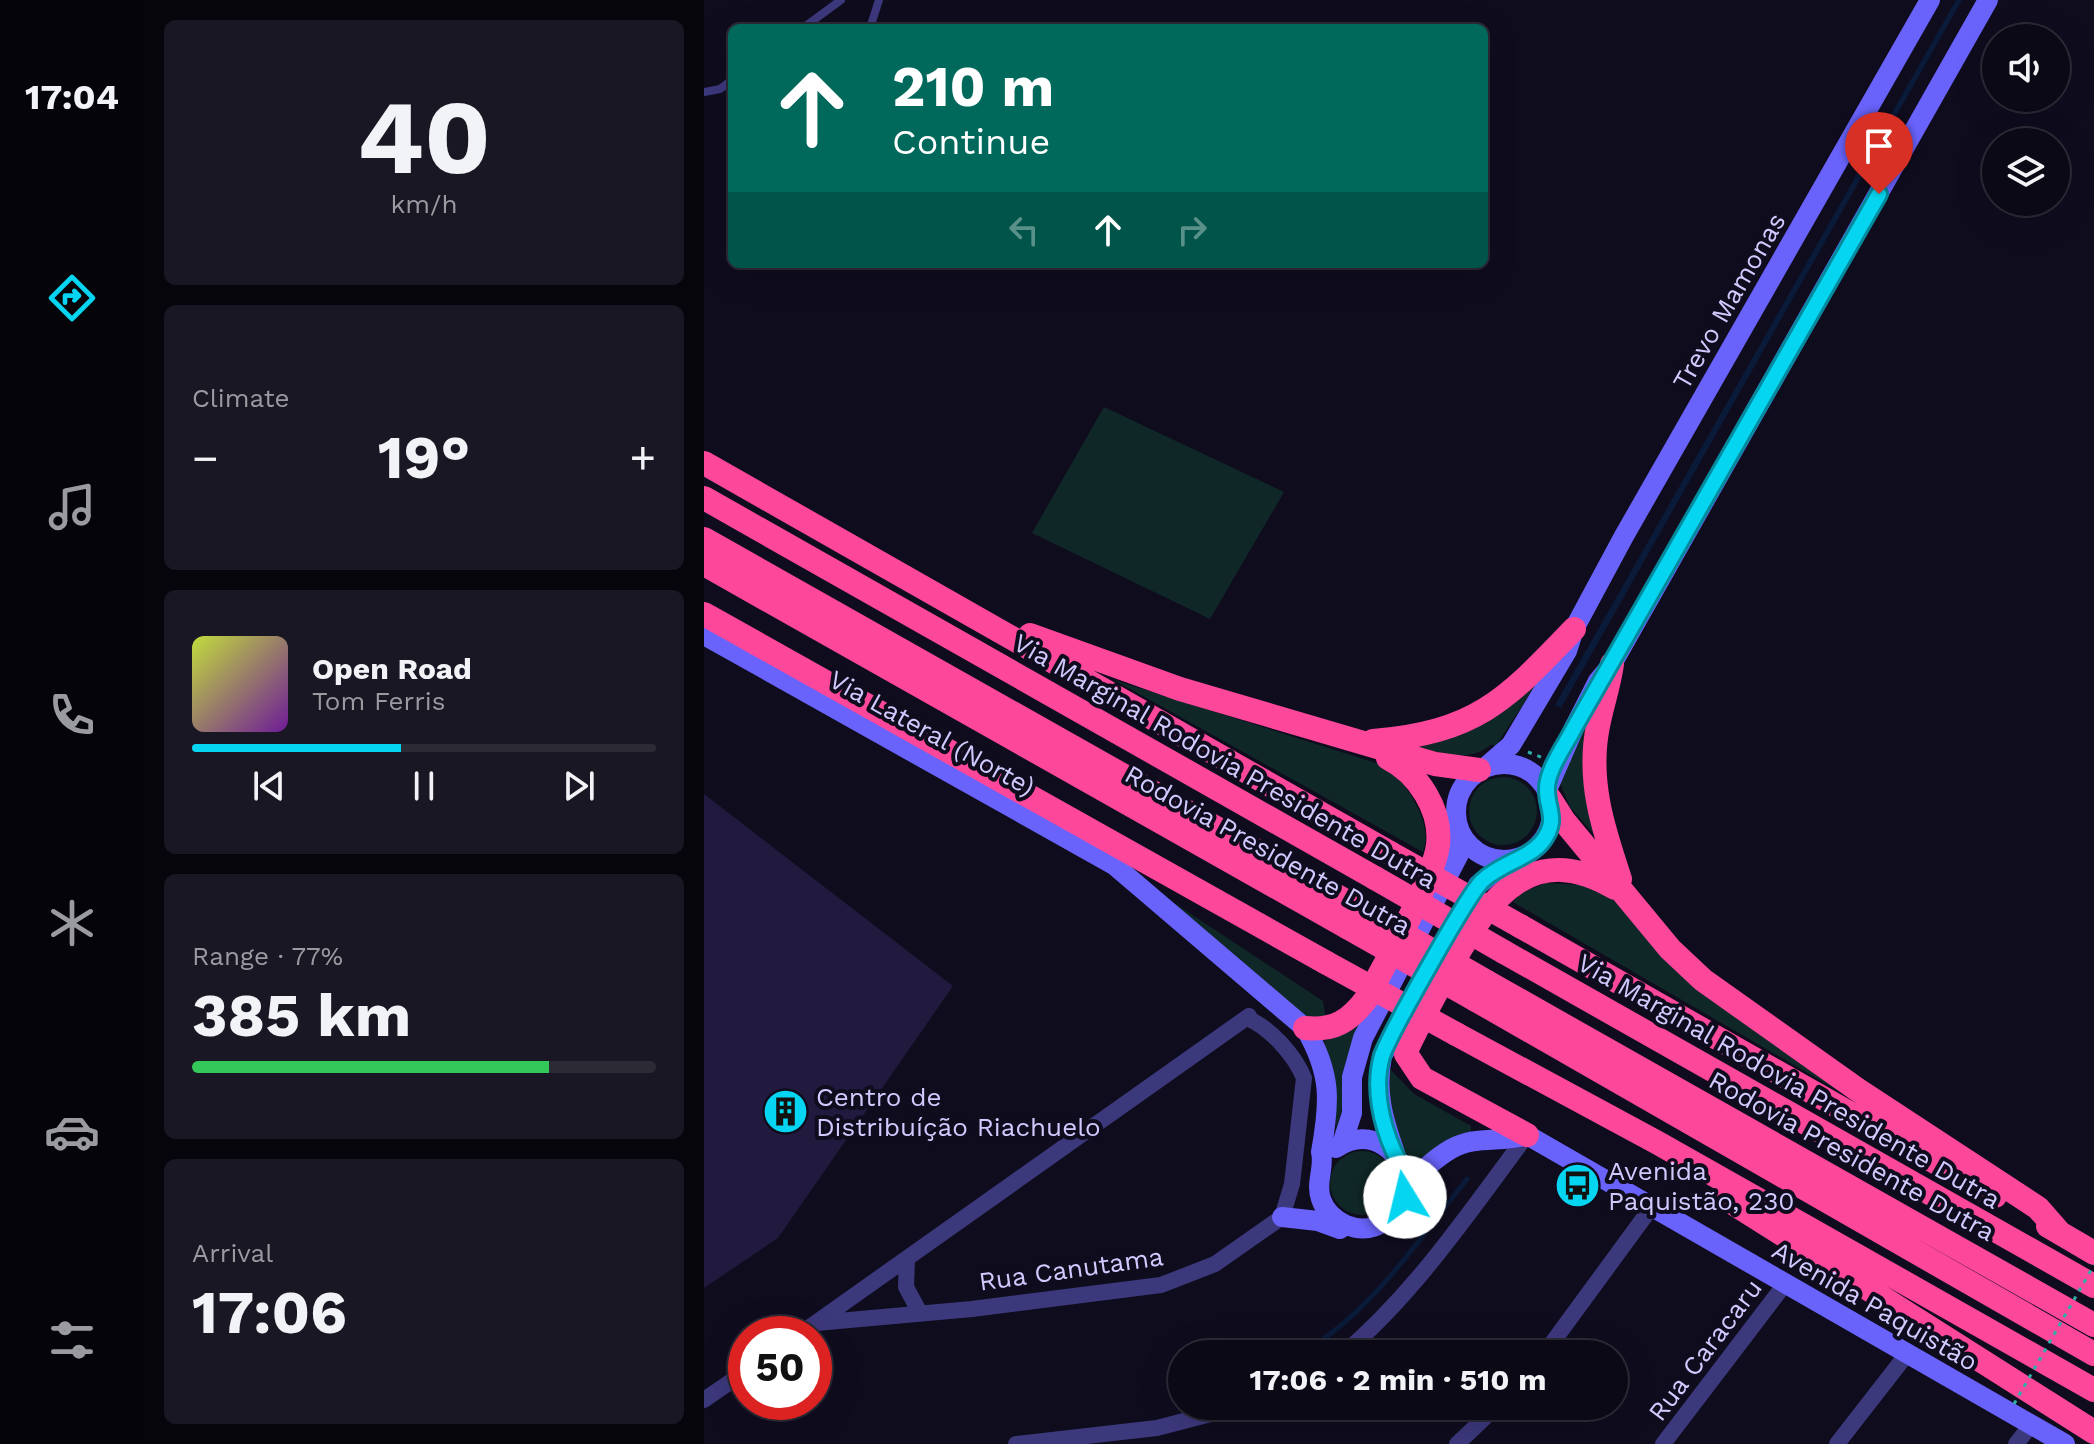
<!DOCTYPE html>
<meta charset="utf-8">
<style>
body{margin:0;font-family:"Work Sans",sans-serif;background:#191723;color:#f1f3f6;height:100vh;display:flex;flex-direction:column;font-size:30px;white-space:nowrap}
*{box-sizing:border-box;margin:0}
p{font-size:26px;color:#9a9aa1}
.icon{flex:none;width:44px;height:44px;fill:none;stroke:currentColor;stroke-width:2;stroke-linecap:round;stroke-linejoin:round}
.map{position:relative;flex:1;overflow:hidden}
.panel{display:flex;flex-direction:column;gap:20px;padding:20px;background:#06050c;width:560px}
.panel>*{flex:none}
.banner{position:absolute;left:24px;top:24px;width:760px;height:244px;border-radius:12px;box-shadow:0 8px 32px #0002,0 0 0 2px #2b2a35;background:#00695c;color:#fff;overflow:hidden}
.buttons{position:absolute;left:1278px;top:24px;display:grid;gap:16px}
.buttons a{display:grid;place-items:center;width:88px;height:88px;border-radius:50%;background:#0b0916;box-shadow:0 8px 32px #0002,0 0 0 2px #2b2a35;font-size:40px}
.speed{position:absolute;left:24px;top:1316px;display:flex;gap:16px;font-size:40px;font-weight:700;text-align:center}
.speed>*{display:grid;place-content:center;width:104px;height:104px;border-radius:50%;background:#0b0916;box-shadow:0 8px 32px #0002,0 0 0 2px #2b2a35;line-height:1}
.speed .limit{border:12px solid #d22;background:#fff;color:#111}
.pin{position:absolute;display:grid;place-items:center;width:68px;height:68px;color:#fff;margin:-82px -34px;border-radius:50% 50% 50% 0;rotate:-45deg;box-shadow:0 0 8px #0007}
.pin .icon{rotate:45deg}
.me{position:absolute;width:88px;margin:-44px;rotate:351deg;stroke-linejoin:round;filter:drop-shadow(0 0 6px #0008)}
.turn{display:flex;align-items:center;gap:28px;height:168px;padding:0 32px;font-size:36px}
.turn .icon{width:104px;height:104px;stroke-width:2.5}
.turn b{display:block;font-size:56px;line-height:68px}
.lanes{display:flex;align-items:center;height:76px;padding:0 32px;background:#0003;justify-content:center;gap:40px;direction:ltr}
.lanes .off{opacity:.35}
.big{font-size:60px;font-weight:700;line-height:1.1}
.panel .tile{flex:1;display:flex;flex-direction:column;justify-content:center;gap:12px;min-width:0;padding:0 28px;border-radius:12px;background:#191723}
.panel .dial{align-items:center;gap:0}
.dial b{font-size:104px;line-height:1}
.song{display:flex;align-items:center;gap:24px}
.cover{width:96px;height:96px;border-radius:12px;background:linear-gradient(135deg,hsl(70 70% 55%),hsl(280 70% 35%))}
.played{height:8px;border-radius:4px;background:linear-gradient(90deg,#05d5f0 45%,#2b2a35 45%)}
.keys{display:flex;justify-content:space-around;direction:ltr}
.heat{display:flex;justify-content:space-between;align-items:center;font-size:44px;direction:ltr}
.charge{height:12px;border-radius:6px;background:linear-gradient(90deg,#34c759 77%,#2b2a35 0)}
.trip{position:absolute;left:464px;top:1340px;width:460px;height:80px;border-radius:40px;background:#0b0916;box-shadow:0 8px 32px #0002,0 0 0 2px #2b2a35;font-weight:700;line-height:80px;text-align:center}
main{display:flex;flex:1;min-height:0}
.menu{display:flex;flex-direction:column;width:144px;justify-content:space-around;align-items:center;background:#040409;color:#9a9aa1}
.menu .icon{width:56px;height:56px}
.menu .current{color:#05d5f0}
.menu b{font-size:36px;color:#f1f3f6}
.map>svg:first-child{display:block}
.green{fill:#0f2827}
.water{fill:#0a1a39}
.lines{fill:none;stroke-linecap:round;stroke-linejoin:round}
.stream{stroke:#0a1a39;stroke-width:5}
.building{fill:#21193e}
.path{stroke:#2fada7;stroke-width:3;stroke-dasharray:4 6;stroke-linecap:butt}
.lane{stroke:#3c387c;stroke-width:8}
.street{stroke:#3c387c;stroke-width:16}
.secondary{stroke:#6963fc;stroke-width:20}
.highway{stroke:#fc479b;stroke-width:24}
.path-bridge{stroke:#2fada7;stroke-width:3;stroke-dasharray:4 6;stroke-linecap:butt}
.highway-bridge{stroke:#fc479b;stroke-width:24}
.route-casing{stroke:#038a9c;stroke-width:20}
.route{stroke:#05d5f0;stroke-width:14}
.labels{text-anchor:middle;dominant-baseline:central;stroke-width:8;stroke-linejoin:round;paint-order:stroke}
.street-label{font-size:26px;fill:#d1cafe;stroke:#0f0c1e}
.poi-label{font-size:26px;fill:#d1cafe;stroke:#0f0c1e;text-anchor:start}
</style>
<main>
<nav class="menu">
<b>17:04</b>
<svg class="icon current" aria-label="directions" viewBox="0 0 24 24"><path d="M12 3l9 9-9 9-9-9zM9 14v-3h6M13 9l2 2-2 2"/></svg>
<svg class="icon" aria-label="music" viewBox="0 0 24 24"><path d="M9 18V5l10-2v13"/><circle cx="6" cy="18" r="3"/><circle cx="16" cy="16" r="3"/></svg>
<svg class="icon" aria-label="phone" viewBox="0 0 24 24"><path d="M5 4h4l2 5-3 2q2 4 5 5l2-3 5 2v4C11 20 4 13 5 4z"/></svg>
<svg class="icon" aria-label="climate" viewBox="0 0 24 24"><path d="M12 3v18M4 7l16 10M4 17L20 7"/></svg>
<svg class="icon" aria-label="car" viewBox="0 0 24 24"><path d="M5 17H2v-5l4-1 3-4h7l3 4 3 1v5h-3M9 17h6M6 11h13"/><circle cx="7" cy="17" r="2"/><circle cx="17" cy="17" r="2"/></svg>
<svg class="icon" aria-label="filters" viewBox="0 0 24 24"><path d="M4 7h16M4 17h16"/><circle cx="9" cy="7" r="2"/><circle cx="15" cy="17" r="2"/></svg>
</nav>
<section class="panel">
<div class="tile dial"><b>40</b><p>km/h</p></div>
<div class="tile"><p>Climate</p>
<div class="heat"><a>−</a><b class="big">19°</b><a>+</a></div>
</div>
<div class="tile">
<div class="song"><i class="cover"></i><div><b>Open Road</b><p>Tom Ferris</p></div></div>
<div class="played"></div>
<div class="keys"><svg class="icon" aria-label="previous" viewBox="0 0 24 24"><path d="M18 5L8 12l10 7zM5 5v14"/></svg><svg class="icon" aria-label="pause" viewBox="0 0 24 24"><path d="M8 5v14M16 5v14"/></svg><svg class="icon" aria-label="next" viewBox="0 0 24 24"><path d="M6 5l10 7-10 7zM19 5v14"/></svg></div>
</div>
<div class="tile"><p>Range · 77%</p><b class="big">385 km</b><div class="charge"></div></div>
<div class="tile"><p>Arrival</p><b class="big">17:06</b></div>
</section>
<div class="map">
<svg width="1390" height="1444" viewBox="0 0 1390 1444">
<rect width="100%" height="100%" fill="#0f0c1e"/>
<path class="green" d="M400 407 580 492 506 619 328 533Z
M410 680 688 768C704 790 730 823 719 852Z
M828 685 830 688 791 747 788 744C764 764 736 753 709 745Z
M882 722 895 840 866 807 855 781Z
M765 811a34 34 0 1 1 68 0a34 34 0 1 1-68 0Z
M842 883 894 886 1164 1108 809 902 817 893Z
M455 893 619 1001 622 1020 606 1019 592 1011Z
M654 1025 641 1064 638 1109 632 1128 631 1080 620 1041Z
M685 1068 710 1094 767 1126V1132L717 1161C685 1155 685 1092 685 1068Z
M626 1183a32 32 0 1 1 64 0a32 32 0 1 1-64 0Z"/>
<path class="water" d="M1252 0H1258L857 708 851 705Z"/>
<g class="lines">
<path class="stream" d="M596 1354C667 1314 714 1240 763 1179
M475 1404 478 1401"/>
</g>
<path class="building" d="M0 794 249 986 74 1238 0 1288Z"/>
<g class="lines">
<path class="path" d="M824 752 839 758"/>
<path class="lane" d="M99 28 137 0
M166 28 175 0
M0 92 16 89 28 80
M28 209V221"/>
<path class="street" d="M203 1260 202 1287 216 1313
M112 1323 268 1309 457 1285 511 1264 578 1217 588 1184 600 1078C590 1054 566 1028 543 1018
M96 1334 545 1016
M639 1354C712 1292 766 1211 823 1135
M840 1354 947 1208
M0 1400 42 1371
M312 1444 453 1428 537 1406
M753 1444 793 1406
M959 1444 1081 1284
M1133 1444 1203 1354
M1312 1444 1327 1425"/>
<path class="secondary" d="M0 635 410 865 601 1028C628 1074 626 1102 617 1152 621 1168 611 1182 617 1199 621 1211 631 1220 642 1225 673 1237 691 1216 702 1191 709 1177 733 1157 747 1149 772 1135 797 1143 823 1135L1361 1444
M752 812a48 48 0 1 1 96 0a48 48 0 1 1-96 0Z
M784 765 807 745 863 651 870 629 920 536 1226 0
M843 790 870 728 894 681 908 664 1284 0
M638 1144 648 1113V1077L659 1038 755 854V831
M632 1148C667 1124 703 1153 703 1190
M691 1153C679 1119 671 1092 678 1056L774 885 806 860
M578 1217 614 1221 636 1229"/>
<path class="highway" d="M0 463 686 853
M0 498 671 878
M0 539 654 908
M0 564 643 927
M0 614 621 962
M326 635 476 689 731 764 775 770
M908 664C905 686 898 705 894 726 883 780 899 828 916 879
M669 741C773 732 802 700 870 629
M846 799 860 821 966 949 999 980 1154 1090 1334 1208 1355 1232
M816 926 1291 1196
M800 952 1390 1286
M783 982 1390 1325
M772 1000 1390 1354
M601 1028C630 1031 646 1021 663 998 681 963 730 879 734 845 738 810 714 773 684 758
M752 1034 954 1143 1390 1390
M823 1135 718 1078 702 1054 703 1049C717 1019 733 991 749 962 787 895 830 840 911 888
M1021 1198 1390 1432
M1344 1226 1390 1253"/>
<path class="path-bridge" d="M1310 1404 1390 1265"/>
<path class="highway-bridge" d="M686 853 816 926
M671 878 800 952
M654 908 783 982
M643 927 772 1000
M621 962 752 1034"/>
</g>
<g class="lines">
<defs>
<path id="route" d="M701 1197C706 1177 698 1168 690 1152 677 1123 669 1087 678 1056 685 1035 763 896 778 881 796 864 825 858 838 842 855 820 843 810 843 790 842 771 862 744 870 728L1175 194"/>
</defs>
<use href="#route" class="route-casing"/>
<use href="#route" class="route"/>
</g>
<defs>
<symbol id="building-disc" viewBox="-11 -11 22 22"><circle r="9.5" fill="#05d5f0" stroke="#0f0c1e"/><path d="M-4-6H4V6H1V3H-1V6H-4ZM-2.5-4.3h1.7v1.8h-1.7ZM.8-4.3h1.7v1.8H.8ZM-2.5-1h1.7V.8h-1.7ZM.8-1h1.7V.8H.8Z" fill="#111"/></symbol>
<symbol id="bus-disc" viewBox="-11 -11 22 22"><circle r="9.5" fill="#05d5f0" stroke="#0f0c1e"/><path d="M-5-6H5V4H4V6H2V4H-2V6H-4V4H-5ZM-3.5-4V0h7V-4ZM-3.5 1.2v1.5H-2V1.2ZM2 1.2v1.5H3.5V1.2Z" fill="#111"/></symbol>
</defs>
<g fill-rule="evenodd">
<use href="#building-disc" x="56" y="1086" width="51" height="51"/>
<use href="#bus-disc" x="848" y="1160" width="51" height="51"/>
</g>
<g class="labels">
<g class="street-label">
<text transform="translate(1025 301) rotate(-60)">Trevo Mamonas</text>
<text transform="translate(228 733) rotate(29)">Via Lateral (Norte)</text>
<text transform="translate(521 761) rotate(30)">Via Marginal Rodovia Presidente Dutra</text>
<text transform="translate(564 850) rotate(29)">Rodovia Presidente Dutra</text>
<text transform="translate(1085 1081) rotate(30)">Via Marginal Rodovia Presidente Dutra</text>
<text transform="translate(1148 1156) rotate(29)">Rodovia Presidente Dutra</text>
<text transform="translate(367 1269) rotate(-8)">Rua Canutama</text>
<text transform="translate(1171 1306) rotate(30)">Avenida Paquistão</text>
<text transform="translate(1001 1350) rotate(-53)">Rua Caracaru</text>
</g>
<g class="poi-label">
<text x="112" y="1097">Centro de<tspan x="112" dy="30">Distribuíção Riachuelo</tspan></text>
<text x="904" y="1171">Avenida<tspan x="904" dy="30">Paquistão, 230</tspan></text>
</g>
</g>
</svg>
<div class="buttons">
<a><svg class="icon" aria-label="sound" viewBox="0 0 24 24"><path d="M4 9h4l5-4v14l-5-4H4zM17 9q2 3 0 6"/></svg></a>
<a><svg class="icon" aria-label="layers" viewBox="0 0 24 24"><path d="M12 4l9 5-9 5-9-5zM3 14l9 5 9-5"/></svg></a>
</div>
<div class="speed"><div class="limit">50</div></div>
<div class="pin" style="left:1175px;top:194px;background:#d93025"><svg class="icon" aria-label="arrive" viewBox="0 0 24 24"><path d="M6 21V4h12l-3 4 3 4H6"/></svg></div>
<svg class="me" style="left:701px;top:1197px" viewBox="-20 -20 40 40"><circle r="19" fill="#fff"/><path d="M0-13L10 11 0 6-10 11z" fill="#05d5f0"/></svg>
<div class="trip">17:06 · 2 min · 510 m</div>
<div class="banner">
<div class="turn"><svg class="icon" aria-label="ahead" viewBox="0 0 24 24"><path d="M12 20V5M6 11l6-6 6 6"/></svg><div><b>210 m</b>Continue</div></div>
<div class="lanes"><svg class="icon off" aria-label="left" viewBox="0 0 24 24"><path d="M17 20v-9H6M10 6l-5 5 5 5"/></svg><svg class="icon" aria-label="ahead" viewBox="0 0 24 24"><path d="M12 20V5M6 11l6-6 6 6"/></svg><svg class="icon off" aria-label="right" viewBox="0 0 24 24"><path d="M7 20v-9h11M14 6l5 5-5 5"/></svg></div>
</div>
</div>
</main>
